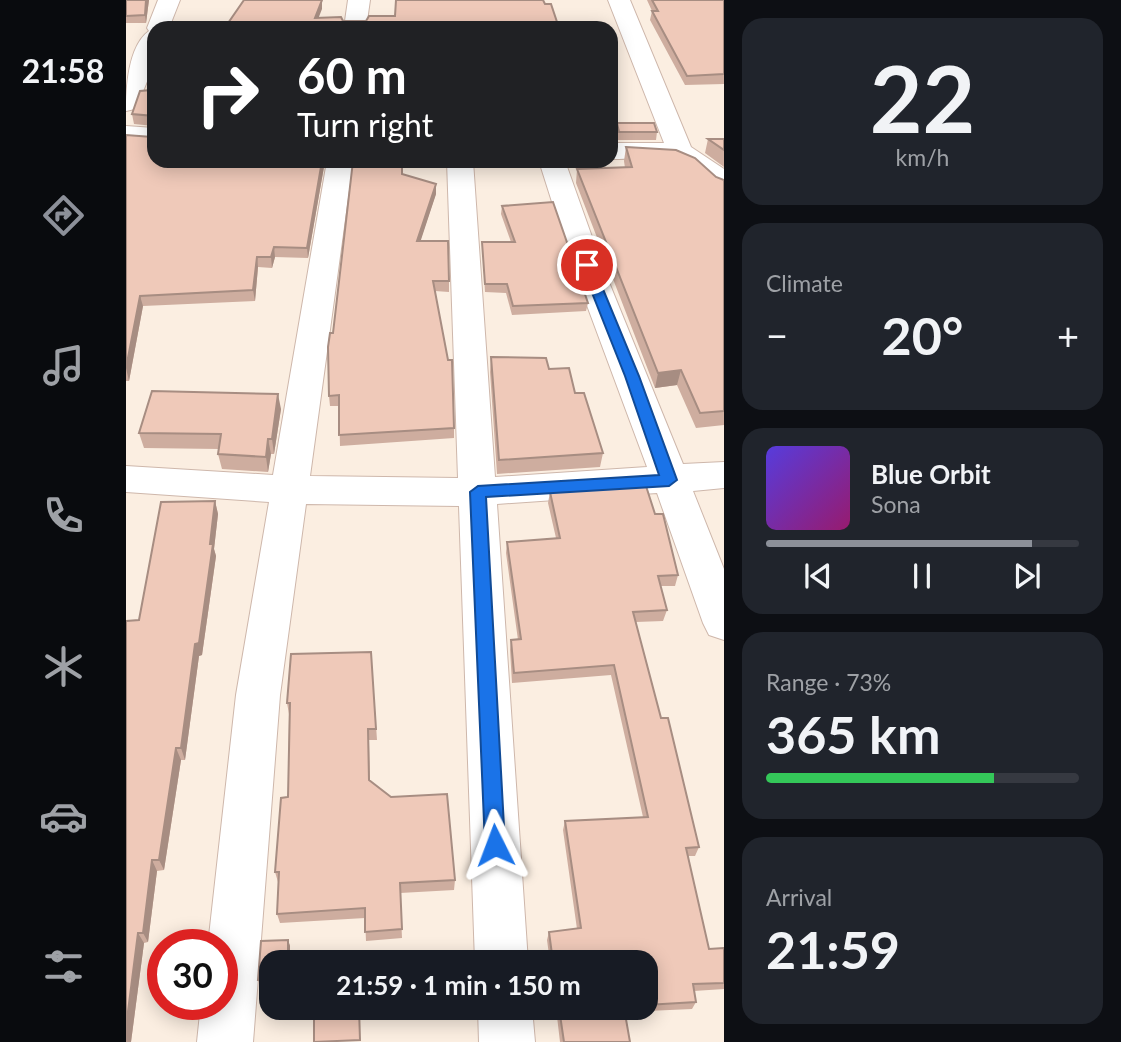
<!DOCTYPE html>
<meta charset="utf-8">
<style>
body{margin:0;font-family:Lato,sans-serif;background:#20242c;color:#f1f3f6;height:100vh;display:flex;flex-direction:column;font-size:26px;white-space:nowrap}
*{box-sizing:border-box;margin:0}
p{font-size:23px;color:#9ea1a6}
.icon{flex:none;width:38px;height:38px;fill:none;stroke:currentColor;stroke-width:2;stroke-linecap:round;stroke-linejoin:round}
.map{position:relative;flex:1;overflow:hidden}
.details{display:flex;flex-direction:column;gap:18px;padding:18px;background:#0d0f14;width:397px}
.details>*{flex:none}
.guide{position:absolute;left:21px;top:21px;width:471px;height:147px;border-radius:21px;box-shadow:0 4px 18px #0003;background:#202124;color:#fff;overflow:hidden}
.speed{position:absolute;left:21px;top:929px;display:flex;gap:14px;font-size:35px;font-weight:700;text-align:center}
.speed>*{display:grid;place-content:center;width:91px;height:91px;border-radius:50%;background:#171b24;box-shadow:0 4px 18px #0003;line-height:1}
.speed .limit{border:10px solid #d22;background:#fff;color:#111}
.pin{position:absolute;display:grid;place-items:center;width:60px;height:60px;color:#fff;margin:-30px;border:4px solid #fff;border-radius:50%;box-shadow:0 2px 7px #0007}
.me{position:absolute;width:77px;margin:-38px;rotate:357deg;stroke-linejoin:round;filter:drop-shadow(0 0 5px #0008)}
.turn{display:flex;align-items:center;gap:24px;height:147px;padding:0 35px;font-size:32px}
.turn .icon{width:91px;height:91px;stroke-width:2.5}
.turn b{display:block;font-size:49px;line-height:60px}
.big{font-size:52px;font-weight:700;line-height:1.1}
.details .card{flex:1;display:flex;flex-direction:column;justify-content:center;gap:10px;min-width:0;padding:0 24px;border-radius:21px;background:#20242c}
.details .dial{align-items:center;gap:0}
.dial b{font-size:91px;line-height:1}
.song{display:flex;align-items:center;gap:21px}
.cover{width:84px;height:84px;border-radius:10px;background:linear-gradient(135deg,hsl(250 70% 55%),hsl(320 70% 35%))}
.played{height:7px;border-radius:4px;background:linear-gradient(90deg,#8c9099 85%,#363941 85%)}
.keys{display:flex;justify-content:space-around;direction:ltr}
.heat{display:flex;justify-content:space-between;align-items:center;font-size:38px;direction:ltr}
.charge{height:10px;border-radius:5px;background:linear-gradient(90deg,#34c759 73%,#363941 0)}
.trip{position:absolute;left:133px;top:950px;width:399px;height:70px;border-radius:21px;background:#171b24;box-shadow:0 4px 18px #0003;font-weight:700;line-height:70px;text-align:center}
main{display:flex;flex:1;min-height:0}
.dock{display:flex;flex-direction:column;width:126px;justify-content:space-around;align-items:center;background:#090b0e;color:#9ea1a6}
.dock .icon{width:49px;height:49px}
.dock .current{color:#8c9099}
.dock b{font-size:32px;color:#f1f3f6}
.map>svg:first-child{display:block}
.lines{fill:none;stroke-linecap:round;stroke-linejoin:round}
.minor-casing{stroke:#ceb7ab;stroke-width:2}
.minor{fill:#fff;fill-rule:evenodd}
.wall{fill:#cead9f}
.shaded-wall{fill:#a78d82}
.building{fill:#efc9b9;stroke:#a78d82;stroke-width:2}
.route{fill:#1a73e8;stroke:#114b97;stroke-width:2}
</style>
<main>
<nav class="dock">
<b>21:58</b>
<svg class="icon current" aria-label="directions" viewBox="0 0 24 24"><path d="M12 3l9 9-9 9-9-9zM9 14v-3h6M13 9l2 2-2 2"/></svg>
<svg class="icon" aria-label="music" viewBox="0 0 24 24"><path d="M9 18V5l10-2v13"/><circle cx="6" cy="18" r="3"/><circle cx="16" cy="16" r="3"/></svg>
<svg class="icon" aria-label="phone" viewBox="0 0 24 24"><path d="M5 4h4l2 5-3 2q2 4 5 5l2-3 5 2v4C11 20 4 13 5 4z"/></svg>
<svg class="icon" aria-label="climate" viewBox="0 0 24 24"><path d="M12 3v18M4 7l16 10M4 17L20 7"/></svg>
<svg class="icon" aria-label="car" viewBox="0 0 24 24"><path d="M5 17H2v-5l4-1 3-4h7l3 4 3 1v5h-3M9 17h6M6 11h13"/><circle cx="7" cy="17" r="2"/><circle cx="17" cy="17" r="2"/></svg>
<svg class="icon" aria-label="filters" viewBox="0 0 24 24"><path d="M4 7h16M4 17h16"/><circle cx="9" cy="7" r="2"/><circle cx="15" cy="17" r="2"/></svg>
</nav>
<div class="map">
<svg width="598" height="1042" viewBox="0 0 598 1042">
<rect width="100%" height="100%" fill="#fbeee1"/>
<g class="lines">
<defs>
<path id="minor" d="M32 0H54L43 28H28V64L12 104 9 109 0 111C0 88 2 46 23 31L21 28Z
M222 0H244L240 28H218Z
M482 0H504L565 147 598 169V193C583 190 579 177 567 170 542 154 513 159 485 159V143H538Z
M0 126 28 128V144L0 142Z
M201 161H227L184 476 332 478 321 161H347L369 477 521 467 446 265 413 161H439L476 265 557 464 598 462V488L567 491 598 569V640L583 635 577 623 531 493 371 504 402 962H349L333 506 180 504 154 695 127 1042H71L75 1004H96V945H82L110 695 143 502 0 492V466L147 475Z
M352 1008H406L409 1042H353Z"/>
</defs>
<use href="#minor" class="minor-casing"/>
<use href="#minor" class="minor"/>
</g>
<path class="wall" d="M0 0H23L20 23H0Z
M521 0H598V84L559 85 524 20 526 11Z
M28 79V126L8 124 6 114 25 90Z
M491 123 531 132 530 140H492L489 132Z
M0 135 26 137 199 161 182 258 149 257 146 268 132 267 129 301 17 306 3 381H0Z
M582 139H598V167L579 153Z
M500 147 598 180V425L570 428 551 385 529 388 450 183 451 169 499 168 498 161Z
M264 163 276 174 310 184V194L294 241 323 281V292L309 291 328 428V438L214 446 213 406H204L203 396 207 333Z
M376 206 462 303 460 311 386 315 380 293 359 292 356 242H385L375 214Z
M365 357 423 369 449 393 477 453 474 467 371 474 364 372Z
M155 409 148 454H145L142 472 96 469 92 454 93 449 18 448 13 433Z
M424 492 529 514 552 575 549 586H534L541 610 537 621 510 622 535 718 573 847 569 856H562L583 949 598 948V989L568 991 570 1002 566 1009 499 1012 504 1042H434L430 1008H520V962H424L421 940 423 932 451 929 437 830 439 821 517 817 485 675 386 683 384 650 385 640H392L380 553 381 542 430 538 422 503Z
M89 501 92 514 88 549 90 556 76 655 73 656 59 760H55L38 870 31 871 22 942 18 943 5 1042 13 620Z
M245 652 251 740H243L244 781 329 880 328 890 274 893 276 938 240 941 239 918 154 923 151 914 153 882H152L149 872 162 797 163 714 161 703Z
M162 940 164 946 145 962V985H134L132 980Z"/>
<path class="shaded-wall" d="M20 0H23L20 23 19 15Z
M196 0V9L189 27V18Z
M196 161H199L182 258 181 248Z
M310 184V194L291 252V241Z
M148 247 149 257 146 268 145 257Z
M131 257 132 267 129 301 127 290Z
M14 296 17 306 3 381 0 368Z
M555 370 551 385 529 388 532 373Z
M152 394 155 409 148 454 146 439Z
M142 439 145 454 142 472 140 457Z
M89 501 92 514 88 549 90 556 76 655 73 656 59 760 55 748 69 644 84 544Z
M50 748 55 760 38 870 33 860Z
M26 860 31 871 22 942 17 933Z
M12 933 18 943 5 1042H0V1027Z
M162 940 164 946V962H162Z"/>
<path class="building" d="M0 0H20L19 15 0 16Z
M118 0H196L189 18 215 17 217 21H240L243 16H269L270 0H417L419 4H425L433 28H42L100 26Z
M526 0H598V74L561 76 526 11H532Z
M28 79V120V116L6 114 14 91 25 90Z
M491 123H528L531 132H493Z
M0 135 26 137 28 135V161H196L181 248 148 247 145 257H131L127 290 14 296 0 368Z
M582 139H598V150Z
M500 147 550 150 569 158 590 177 598 180V411L574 413 555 370 532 373 451 169 506 167Z
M227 161H264V163L276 162V174L310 184 291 241H322L323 281H307L322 360H326L328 428 213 435V395L203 396 202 347 204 333H207Z
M427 202 462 303 387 306 381 284H359L356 242H389L376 206Z
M365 357 420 358 423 369 443 368 449 393H458L477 453 373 460Z
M26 391 152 394 146 439H142L140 457 92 454 95 434 13 433Z
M520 486 529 514H537L552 575 532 576 541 610 507 612 535 718H542L573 847 560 848 583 949 598 948V983L567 984 570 1002 520 1005V962H427L423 932 455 928 439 821 522 817 488 665 388 673 385 640 395 639 381 542 434 538 424 492Z
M89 501 84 544H87L73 643 69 644 55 748H50L33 860H26L17 933H12L0 1027V621L13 620 35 502Z
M245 652 250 729H242L243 780 265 797 321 794 329 880 274 883 276 929 239 932V908L151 914 153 872H149L155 798 162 797 164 703H161L165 654Z
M162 940V962H145V979L132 980 135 941Z
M188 1008H233L234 1040 188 1042Z
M433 1008H498L504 1042H438Z"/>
<path class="route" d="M461 262 467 265 513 376 551 480 543 486 360 497 379 845 376 852 369 855 362 852 359 845 344 492 352 486 533 475 499 376 455 265Z"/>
</svg>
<div class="speed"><div class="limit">30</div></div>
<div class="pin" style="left:461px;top:265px;background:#d93025"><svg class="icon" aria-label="arrive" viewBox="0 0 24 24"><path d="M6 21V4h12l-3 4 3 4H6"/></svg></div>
<svg class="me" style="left:369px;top:845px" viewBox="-20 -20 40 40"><path d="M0-17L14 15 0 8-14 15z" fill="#1a73e8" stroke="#fff" stroke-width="4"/></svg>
<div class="trip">21:59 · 1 min · 150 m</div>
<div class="guide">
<div class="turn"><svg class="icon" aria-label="right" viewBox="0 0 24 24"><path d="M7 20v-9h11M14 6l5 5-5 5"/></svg><div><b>60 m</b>Turn right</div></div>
</div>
</div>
<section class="details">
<div class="card dial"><b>22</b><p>km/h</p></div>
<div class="card"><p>Climate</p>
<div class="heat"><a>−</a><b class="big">20°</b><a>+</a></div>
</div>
<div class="card">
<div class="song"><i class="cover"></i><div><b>Blue Orbit</b><p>Sona</p></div></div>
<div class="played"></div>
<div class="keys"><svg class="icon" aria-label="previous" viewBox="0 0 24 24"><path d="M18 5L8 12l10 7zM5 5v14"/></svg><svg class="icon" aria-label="pause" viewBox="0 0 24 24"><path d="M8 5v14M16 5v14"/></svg><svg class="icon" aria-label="next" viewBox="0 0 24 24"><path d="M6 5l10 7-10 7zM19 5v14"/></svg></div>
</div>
<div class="card"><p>Range · 73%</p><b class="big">365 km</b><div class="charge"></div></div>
<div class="card"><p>Arrival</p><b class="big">21:59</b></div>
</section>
</main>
